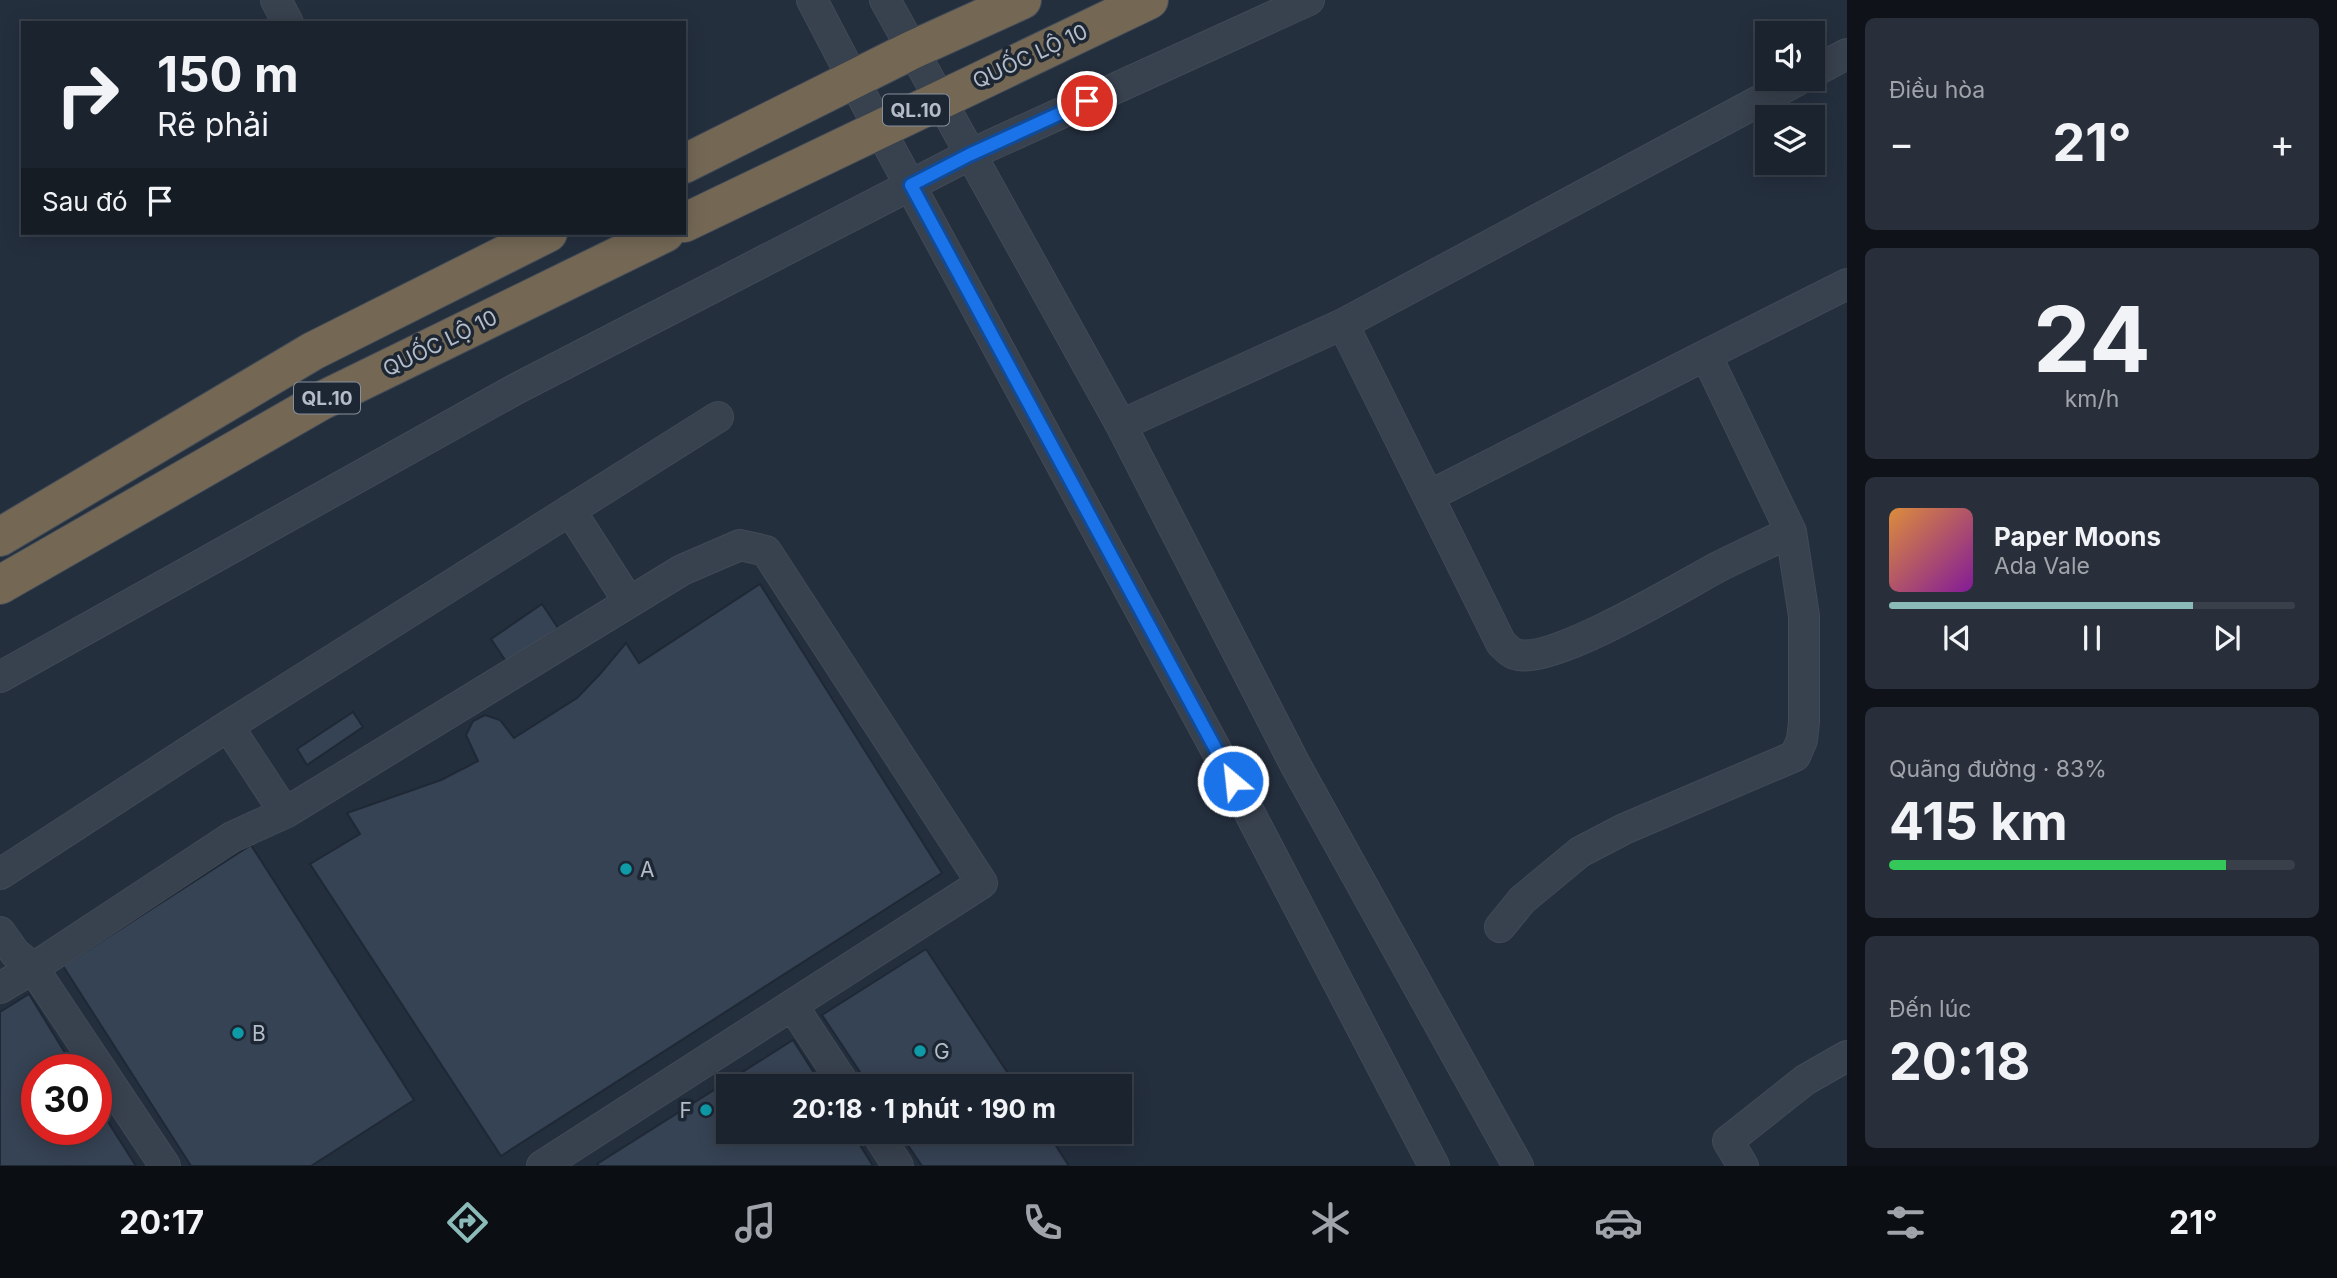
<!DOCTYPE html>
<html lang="vi">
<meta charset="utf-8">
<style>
body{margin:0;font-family:Inter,sans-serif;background:#282f3a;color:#f1f3f6;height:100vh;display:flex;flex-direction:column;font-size:26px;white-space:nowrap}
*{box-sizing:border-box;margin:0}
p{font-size:23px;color:#a0a4aa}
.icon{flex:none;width:38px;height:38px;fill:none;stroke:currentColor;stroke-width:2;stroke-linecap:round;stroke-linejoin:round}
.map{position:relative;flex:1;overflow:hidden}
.side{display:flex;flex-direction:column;gap:18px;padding:18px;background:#0f1319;width:490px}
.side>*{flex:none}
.hud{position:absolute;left:21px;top:21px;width:665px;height:214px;border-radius:0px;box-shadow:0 4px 18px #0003,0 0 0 2px #39404a;background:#1b232e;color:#f1f3f6;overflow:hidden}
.controls{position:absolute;left:1755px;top:21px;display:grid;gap:14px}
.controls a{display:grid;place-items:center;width:70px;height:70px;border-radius:0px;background:#1b232e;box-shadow:0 4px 18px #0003,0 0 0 2px #39404a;font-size:35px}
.speed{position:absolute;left:21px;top:1054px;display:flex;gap:14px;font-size:35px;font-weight:700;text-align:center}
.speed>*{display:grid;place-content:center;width:91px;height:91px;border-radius:50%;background:#1b232e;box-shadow:0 4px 18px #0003,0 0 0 2px #39404a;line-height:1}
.speed .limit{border:10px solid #d22;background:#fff;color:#111}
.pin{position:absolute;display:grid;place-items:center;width:60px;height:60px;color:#fff;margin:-30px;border:4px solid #fff;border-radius:50%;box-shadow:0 2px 7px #0007}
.me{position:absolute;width:77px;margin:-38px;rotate:332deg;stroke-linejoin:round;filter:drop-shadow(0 0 5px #0008)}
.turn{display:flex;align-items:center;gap:24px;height:147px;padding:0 21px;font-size:32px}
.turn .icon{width:91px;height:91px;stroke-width:2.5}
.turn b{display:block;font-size:49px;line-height:60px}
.then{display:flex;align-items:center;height:66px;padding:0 21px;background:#0003;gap:14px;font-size:26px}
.big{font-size:52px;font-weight:700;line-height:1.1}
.side .widget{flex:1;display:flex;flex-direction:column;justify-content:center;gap:10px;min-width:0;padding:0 24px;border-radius:10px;background:#282f3a}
.side .dial{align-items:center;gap:0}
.dial b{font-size:91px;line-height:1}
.song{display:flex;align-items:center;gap:21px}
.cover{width:84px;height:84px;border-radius:10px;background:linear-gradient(135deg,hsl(30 70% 55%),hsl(290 70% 35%))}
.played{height:7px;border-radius:4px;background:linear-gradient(90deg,#8bbbb9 75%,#39404a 75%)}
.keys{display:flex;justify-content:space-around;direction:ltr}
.heat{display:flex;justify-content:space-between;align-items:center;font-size:38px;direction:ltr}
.charge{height:10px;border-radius:5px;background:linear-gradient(90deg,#34c759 83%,#39404a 0)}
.trip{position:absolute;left:716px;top:1074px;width:416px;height:70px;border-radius:0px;background:#1b232e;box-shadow:0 4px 18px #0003,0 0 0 2px #39404a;font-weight:700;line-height:70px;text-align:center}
.tab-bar{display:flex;height:112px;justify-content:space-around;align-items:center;background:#0b0e12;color:#a0a4aa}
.tab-bar .icon{width:49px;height:49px}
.tab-bar .on{color:#8bbbb9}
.tab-bar b{font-size:32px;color:#f1f3f6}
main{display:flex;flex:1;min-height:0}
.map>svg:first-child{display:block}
.building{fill:#364354;stroke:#1f2835;stroke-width:2}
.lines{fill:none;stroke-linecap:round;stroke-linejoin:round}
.minor-casing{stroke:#414a57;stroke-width:32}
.highway-casing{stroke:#434c59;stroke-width:40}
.minor{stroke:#38414e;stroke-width:30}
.highway{stroke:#746855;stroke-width:38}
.route-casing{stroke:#114b97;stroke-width:18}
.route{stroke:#1a73e8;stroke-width:12}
.culture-dot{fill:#0f9aa8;stroke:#1d2633;stroke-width:2.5}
.labels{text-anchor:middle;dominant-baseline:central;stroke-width:7;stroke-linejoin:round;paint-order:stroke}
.shield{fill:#1d2633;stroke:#878f9c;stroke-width:2}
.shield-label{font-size:19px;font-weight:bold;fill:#b4bcc9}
.street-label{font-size:21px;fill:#b4bcc9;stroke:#1d2633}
.poi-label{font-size:21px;fill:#b4bcc9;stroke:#1d2633;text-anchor:start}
</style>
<main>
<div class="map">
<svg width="1847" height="1166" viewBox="0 0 1847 1166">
<rect width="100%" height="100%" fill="#242f3e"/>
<path class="building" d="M760 584 942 873 501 1156 310 864 360 834 347 813 441 780 478 761 466 735 473 721 485 715 500 720 514 738 577 698 600 674 626 643 639 663Z
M542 604 558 628 507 663 491 639Z
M353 712 363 727 307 765 297 749Z
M251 845 414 1100 311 1166H191L63 966Z
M926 949 1017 1087H870L822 1015Z
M29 994 75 1069H37V1129H96V1103L136 1166H0V1012Z
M793 1040 823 1087H728V1132H852L873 1166H599L597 1164Z
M899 1132H1047L1069 1166H922Z"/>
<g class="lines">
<defs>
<path id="minor" d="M276 0 288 23
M812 0 879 128 1233 781 1434 1166
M885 0 1121 425
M1813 72 1847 54
M1343 324 1800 79
M1706 355 1847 284
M1429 496 1706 355 1791 532C1766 544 1742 555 1718 567 1679 588 1557 662 1519 655 1511 654 1506 648 1501 643L1343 324 1121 425 1296 766 1518 1166
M570 510 629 602
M0 677 514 390 969 155 1309 0
M228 726 285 813 682 570 740 545 766 551 982 883 542 1166
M0 874 228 726 718 417
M1500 927 1522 900 1580 852 1624 829 1795 756 1802 740 1804 722V616L1791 532
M0 932 15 953 33 968 0 988
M792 1005 846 1087
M876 1132 898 1166
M165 1166 33 968 232 837 285 813
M1743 1166 1728 1141 1805 1080 1847 1056"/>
<path id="highway" d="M684 164 912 50 1022 0
M684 223 1149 0
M0 537 313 351 548 233
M0 585 321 401 665 233"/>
</defs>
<use href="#minor" class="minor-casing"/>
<use href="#highway" class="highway-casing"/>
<use href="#minor" class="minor"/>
<use href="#highway" class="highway"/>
</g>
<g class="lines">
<defs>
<path id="route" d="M1087 101 969 155 911 185 1233 781"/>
</defs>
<use href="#route" class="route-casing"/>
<use href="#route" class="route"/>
</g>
<g class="culture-dot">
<circle cx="626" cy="869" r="7"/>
<circle cx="238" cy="1033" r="7"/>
<circle cx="920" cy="1051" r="7"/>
<circle cx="706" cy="1110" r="7"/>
</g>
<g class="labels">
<g class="shield">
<rect x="883" y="94.5" width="66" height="31" rx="5"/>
<rect x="294" y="382.5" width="66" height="31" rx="5"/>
</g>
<g class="shield-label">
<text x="916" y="110">QL.10</text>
<text x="327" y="398">QL.10</text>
</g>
<g class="street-label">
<text transform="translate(1030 56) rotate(-25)">QUỐC LỘ 10</text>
<text transform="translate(440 343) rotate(-26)">QUỐC LỘ 10</text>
</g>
<g class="poi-label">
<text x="640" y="869">A</text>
<text x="252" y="1033">B</text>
<text x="934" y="1051">G</text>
<text x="692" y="1110" text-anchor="end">F</text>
</g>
</g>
</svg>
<div class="controls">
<a><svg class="icon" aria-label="sound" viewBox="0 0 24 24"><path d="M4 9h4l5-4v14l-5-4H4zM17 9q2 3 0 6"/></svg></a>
<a><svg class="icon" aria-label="layers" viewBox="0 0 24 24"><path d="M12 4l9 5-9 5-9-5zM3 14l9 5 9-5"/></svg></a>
</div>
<div class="speed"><div class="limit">30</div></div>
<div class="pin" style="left:1087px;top:101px;background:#d93025"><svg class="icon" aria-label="arrive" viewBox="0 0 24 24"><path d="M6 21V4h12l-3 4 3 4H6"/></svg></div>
<svg class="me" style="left:1233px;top:781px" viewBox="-20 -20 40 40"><circle r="17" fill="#1a73e8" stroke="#fff" stroke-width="3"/><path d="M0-11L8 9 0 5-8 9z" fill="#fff"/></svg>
<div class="trip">20:18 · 1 phút · 190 m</div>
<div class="hud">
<div class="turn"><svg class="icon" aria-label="right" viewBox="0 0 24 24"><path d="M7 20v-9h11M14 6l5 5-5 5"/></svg><div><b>150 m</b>Rẽ phải</div></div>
<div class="then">Sau đó<svg class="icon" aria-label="arrive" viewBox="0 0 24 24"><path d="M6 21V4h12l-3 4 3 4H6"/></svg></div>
</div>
</div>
<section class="side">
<div class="widget"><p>Điều hòa</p>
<div class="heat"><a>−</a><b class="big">21°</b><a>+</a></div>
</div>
<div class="widget dial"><b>24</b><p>km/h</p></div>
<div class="widget">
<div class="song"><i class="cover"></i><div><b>Paper Moons</b><p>Ada Vale</p></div></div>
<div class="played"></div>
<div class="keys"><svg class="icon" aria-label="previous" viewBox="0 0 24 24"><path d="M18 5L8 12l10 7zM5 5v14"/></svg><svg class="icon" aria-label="pause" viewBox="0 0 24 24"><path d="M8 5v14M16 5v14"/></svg><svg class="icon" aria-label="next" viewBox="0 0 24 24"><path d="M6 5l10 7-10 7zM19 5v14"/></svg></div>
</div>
<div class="widget"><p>Quãng đường · 83%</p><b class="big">415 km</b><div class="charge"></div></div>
<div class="widget"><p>Đến lúc</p><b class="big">20:18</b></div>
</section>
</main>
<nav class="tab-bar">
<b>20:17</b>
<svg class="icon on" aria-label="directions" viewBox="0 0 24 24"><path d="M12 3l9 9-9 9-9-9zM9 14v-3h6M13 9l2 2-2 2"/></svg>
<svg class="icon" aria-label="music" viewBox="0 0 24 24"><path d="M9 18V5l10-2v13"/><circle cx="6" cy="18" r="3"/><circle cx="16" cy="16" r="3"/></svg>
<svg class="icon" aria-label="phone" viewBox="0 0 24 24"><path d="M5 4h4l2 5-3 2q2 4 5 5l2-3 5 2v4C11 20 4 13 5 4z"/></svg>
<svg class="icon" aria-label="climate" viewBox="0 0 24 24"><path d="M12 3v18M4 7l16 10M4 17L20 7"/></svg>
<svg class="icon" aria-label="car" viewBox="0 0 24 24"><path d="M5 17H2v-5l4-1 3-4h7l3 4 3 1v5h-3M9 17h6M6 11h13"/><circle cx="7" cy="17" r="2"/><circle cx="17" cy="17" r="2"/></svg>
<svg class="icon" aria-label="filters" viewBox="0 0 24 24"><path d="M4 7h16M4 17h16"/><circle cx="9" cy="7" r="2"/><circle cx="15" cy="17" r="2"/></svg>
<b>21°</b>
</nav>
